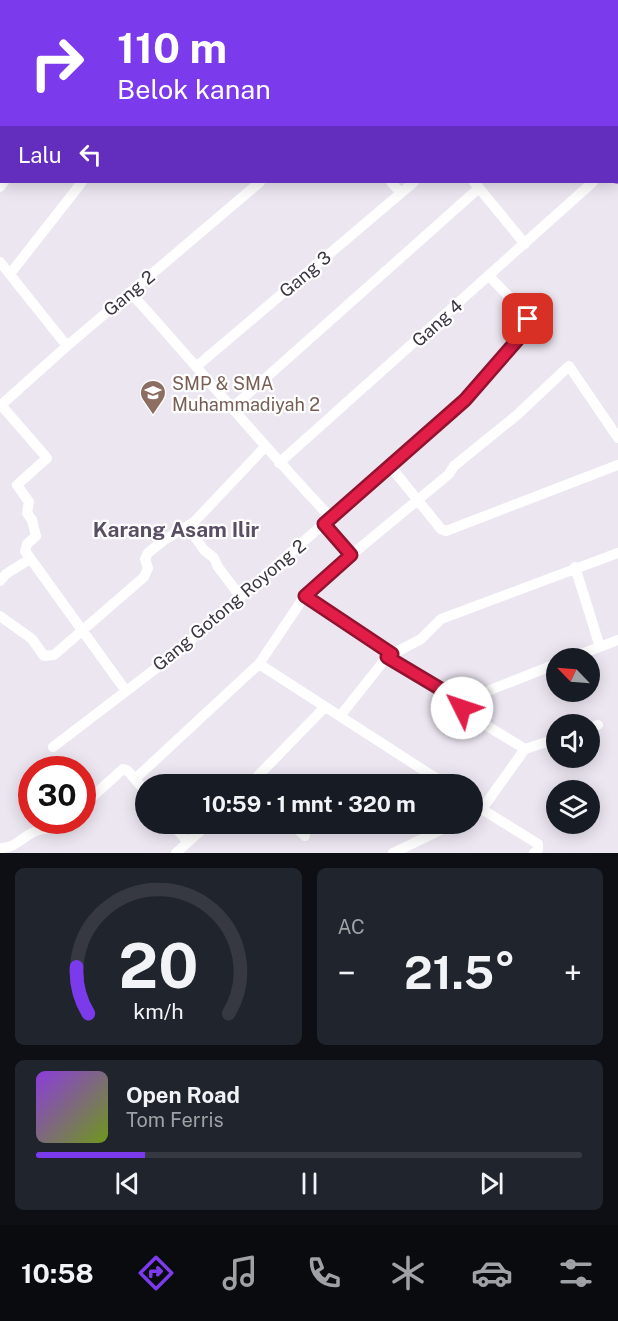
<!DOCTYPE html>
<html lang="id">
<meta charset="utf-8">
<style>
body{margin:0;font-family:"Public Sans",sans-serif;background:#20242c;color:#f1f3f6;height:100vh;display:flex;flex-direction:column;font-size:22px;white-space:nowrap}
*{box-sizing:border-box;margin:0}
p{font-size:20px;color:#9ea1a6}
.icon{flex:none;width:33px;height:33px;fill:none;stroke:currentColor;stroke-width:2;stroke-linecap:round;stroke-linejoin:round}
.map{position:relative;height:853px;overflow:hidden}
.drawer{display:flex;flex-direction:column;gap:15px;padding:15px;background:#0d0f14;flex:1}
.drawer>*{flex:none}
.guide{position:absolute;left:0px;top:0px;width:618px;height:183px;box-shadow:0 3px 15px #0003;background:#7c3aed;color:#fff;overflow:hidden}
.needle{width:39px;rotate:295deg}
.fabs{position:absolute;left:546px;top:648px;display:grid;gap:12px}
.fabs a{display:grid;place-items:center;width:54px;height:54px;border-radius:50%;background:#171b24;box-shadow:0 3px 15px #0003;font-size:30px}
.speed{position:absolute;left:18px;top:756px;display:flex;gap:12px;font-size:30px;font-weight:700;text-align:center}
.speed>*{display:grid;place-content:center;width:78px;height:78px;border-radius:50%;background:#171b24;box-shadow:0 3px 15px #0003;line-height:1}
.speed .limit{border:9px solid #d22;background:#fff;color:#111}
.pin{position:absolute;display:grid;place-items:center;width:51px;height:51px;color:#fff;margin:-26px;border-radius:12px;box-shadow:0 3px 9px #0006}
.me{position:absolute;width:66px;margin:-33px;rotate:311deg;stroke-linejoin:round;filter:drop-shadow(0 0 4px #0008)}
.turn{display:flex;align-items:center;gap:21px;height:126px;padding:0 18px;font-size:27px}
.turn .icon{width:78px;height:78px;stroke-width:2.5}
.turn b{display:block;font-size:42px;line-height:51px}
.then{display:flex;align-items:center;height:57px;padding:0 18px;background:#0003;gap:12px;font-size:22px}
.big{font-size:45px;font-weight:700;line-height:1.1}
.drawer .card{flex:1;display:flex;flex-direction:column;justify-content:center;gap:9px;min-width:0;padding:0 21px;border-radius:9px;background:#20242c}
.drawer .dial{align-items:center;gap:0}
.dial svg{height:156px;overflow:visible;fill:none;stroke:#363941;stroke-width:7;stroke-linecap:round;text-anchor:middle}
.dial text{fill:#f1f3f6;stroke:none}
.song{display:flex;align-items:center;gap:18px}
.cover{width:72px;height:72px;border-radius:9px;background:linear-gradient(135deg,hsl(270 70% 55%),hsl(80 70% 35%))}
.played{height:6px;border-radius:3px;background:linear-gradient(90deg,#7c3aed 20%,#363941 20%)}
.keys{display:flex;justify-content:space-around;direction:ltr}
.heat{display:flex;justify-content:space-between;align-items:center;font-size:33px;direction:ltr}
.drawer .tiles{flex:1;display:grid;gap:15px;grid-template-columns:1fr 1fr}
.card:last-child{grid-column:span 2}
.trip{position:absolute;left:135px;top:774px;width:348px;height:60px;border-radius:30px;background:#171b24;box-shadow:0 3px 15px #0003;font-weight:700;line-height:60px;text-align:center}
.dock{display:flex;height:96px;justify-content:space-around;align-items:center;background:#090b0e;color:#9ea1a6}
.dock .icon{width:42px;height:42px}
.dock .selected{color:#7c3aed}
.dock b{font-size:27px;color:#f1f3f6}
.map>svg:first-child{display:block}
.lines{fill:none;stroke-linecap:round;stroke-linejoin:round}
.street{stroke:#fff;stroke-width:10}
.highway{stroke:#b474ee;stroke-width:20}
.route-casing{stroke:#92132f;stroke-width:15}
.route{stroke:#e11d48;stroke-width:10}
.labels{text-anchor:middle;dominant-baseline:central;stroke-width:4.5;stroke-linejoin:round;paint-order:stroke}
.street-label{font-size:18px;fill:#3c3643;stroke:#fff}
.education-label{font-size:18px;fill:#785e54;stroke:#fff;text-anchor:start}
.quarter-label{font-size:21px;font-weight:bold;fill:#594f65;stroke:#fff}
</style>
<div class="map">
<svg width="618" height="853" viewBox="0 0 618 853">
<rect width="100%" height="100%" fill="#ece6f1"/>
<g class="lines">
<path class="street" d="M19 0 20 2
M97 0 98 2
M128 2 131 0
M0 82 2 81
M0 147 2 149
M391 182 401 193
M0 187 4 182
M479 188 525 244
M0 262 67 346
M10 274 82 182
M130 292C198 367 262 445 331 518
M197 366 414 182
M1 405 47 458 17 485 29 502 27 513 32 520 36 536 27 544 25 551 126 691
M0 406 67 346 260 182
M232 408 479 188 474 182
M279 463 593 182
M390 466 441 529 446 531 618 465
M324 524 351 555
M188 527 204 550 214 558 218 567 240 596
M575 567 600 647
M0 581 6 574 30 559
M305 596 392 654
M0 616 32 639 44 656 54 655 144 577 148 568 145 559 148 553 164 540 194 522 265 447
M387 657 454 697 460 702 466 713 525 749 556 739
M571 658 618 640
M460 702 556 664
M340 716 387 657 421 639 441 619 618 553
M590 728 598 725
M53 747 163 663 206 627 465 400 526 330 529 324 526 314 489 276
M135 779 259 664
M250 784 325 707
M445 784 259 664 308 591 449 474 454 466 517 415 569 366 618 438
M472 803 538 844V850L534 853
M82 806 123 769 127 770 146 792
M472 814 482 809 525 749
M172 824 188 842
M292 824 305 836
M0 848C16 849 24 834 39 830 54 826 52 833 69 820
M176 853 208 824
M393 853 453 824"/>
<path class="highway" d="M390 0 392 2
M438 0 441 2
M616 139 618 140
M616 173 618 174"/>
</g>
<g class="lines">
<defs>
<path id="route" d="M462 708 460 702 454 697 387 657 392 654 305 596 351 555 324 524 465 400 526 330 528 319"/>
</defs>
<use href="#route" class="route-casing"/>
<use href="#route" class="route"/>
</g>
<defs>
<symbol id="school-pin" viewBox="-11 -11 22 30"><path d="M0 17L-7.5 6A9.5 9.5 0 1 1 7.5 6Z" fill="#8d6e63" stroke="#fff"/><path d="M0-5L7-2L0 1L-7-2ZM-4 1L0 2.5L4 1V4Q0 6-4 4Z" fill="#fff"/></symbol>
</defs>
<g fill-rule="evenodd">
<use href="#school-pin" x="138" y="378" width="30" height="40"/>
</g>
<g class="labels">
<g class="street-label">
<text transform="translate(305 274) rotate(-40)">Gang 3</text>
<text transform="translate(129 293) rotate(-40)">Gang 2</text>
<text transform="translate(437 323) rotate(-42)">Gang 4</text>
<text transform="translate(229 605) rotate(-40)">Gang Gotong Royong 2</text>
</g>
<g class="education-label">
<text x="172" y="383">SMP &amp; SMA<tspan x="172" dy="21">Muhammadiyah 2</tspan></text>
</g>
<g class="quarter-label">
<text x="176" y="529">Karang Asam Ilir</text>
</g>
</g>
</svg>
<div class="fabs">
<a><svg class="needle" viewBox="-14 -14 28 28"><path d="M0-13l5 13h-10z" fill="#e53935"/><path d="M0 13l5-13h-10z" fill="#9ea1a6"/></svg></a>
<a><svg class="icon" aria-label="sound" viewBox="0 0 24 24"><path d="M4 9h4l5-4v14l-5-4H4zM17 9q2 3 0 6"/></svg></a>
<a><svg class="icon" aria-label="layers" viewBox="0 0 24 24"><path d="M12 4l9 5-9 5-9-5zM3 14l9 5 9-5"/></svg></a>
</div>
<div class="speed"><div class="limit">30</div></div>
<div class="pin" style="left:528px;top:319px;background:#d93025"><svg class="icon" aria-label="arrive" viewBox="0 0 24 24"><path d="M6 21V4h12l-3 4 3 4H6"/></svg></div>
<svg class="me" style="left:462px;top:708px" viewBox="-20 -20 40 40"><circle r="19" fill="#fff"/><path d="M0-13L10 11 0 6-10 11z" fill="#e11d48"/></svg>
<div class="trip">10:59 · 1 mnt · 320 m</div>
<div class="guide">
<div class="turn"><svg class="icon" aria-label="right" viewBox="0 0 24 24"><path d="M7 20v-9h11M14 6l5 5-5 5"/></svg><div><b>110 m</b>Belok kanan</div></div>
<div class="then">Lalu<svg class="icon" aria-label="left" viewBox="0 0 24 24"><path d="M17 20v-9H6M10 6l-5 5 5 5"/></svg></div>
</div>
</div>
<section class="drawer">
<div class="tiles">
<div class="card dial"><svg viewBox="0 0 100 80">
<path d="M14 69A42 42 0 1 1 86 69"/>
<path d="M14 69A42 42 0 0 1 8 45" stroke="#7c3aed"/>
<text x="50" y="56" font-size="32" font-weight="700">20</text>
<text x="50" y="72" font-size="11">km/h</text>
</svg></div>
<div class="card"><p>AC</p>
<div class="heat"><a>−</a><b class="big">21.5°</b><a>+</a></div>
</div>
<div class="card">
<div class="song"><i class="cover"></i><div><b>Open Road</b><p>Tom Ferris</p></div></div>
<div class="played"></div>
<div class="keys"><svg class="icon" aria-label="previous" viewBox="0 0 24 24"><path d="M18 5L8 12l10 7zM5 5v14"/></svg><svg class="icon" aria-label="pause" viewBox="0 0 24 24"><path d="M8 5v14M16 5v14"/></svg><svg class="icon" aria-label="next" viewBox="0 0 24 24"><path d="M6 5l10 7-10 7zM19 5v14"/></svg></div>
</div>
</div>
</section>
<nav class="dock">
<b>10:58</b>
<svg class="icon selected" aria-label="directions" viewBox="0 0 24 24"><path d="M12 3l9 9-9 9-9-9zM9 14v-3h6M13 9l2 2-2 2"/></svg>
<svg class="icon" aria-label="music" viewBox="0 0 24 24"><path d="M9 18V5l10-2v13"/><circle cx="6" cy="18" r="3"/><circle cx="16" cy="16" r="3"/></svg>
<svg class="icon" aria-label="phone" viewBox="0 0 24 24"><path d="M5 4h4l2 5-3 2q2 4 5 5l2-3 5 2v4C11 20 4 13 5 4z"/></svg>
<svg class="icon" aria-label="climate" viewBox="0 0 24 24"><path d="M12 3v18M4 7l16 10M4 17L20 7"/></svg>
<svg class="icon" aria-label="car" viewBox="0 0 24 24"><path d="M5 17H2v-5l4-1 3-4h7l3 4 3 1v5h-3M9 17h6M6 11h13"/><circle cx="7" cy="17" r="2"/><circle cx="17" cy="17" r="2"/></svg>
<svg class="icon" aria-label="filters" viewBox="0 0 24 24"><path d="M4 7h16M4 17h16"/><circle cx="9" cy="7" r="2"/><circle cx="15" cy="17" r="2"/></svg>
</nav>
